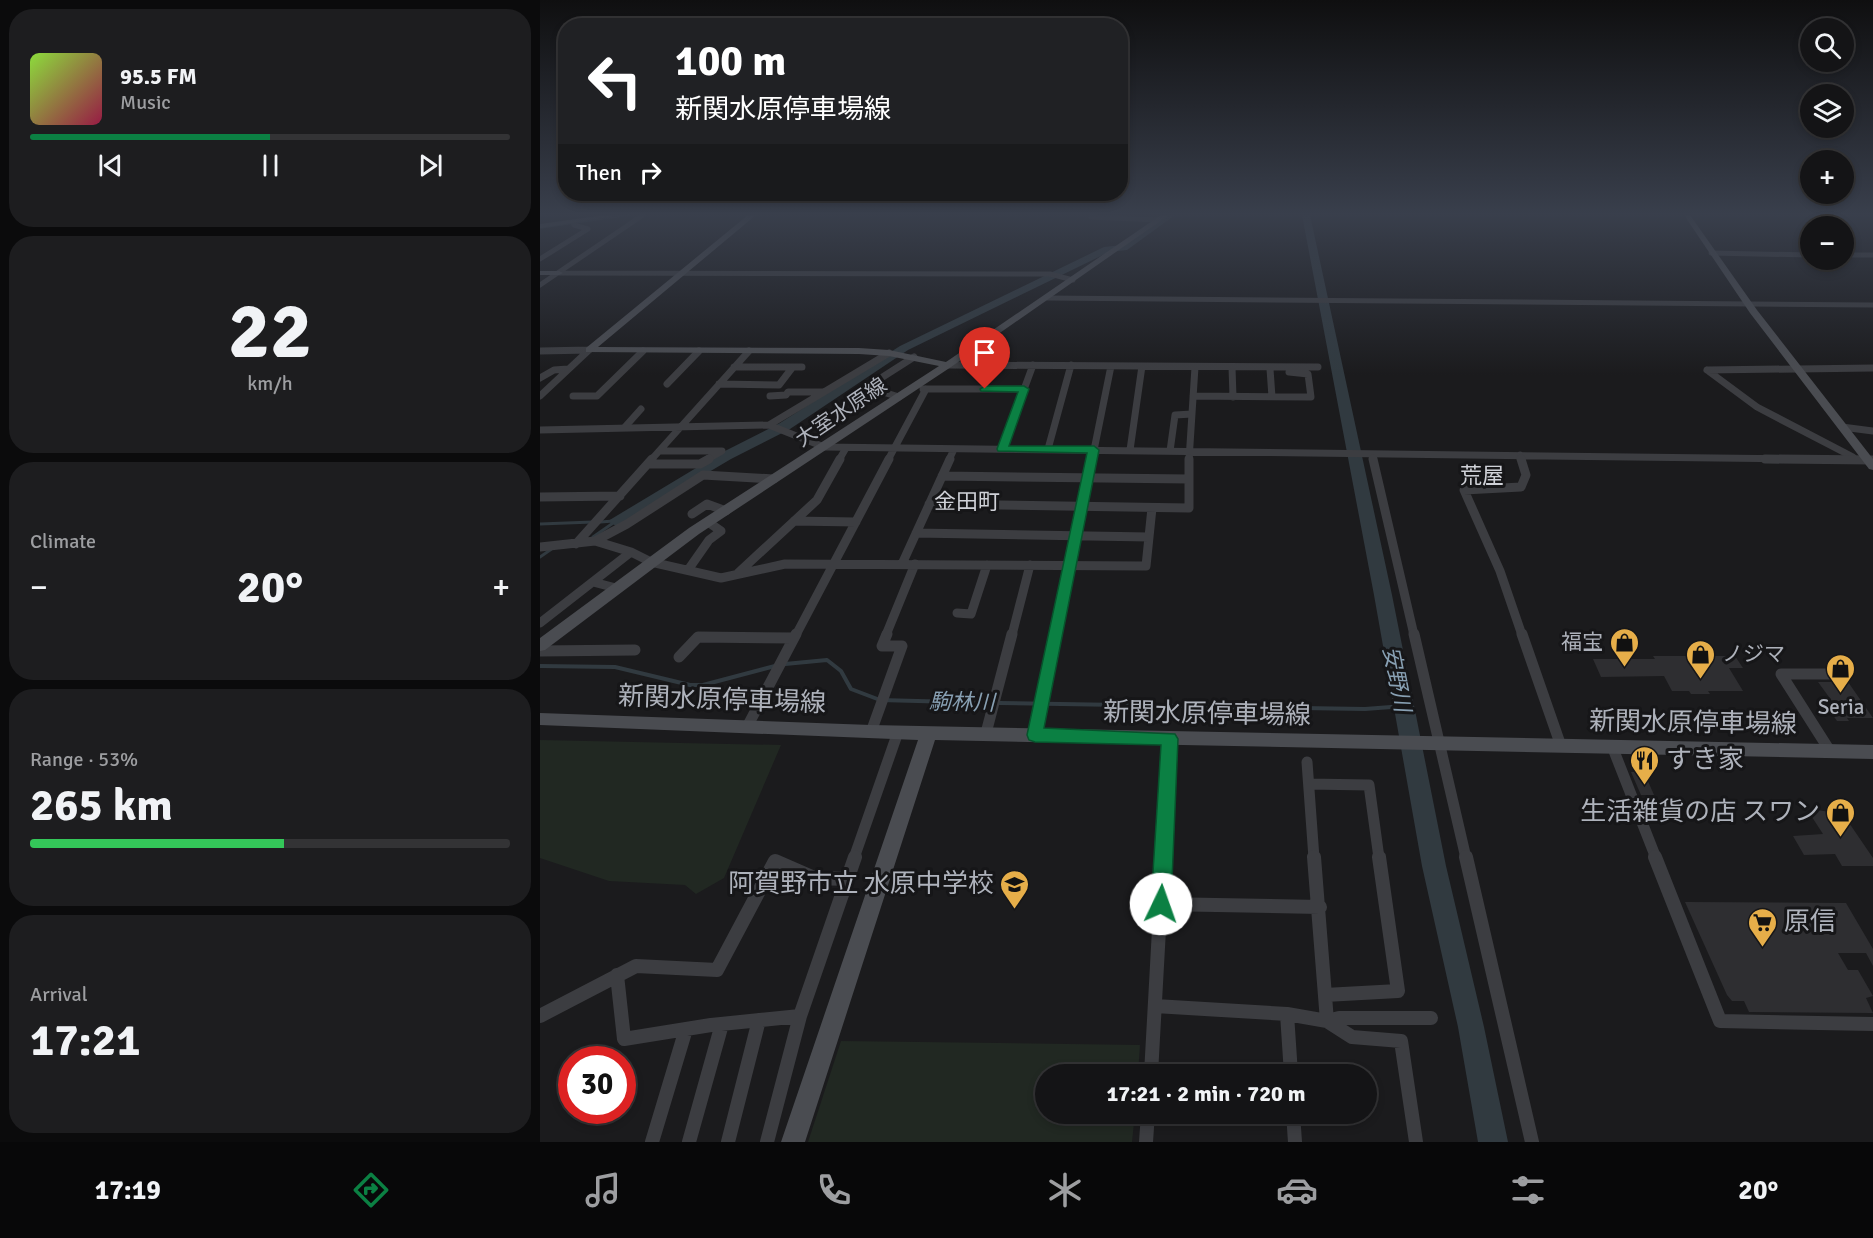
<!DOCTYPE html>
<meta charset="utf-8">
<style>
body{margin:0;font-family:Signika,"Noto Sans JP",sans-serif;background:#1d1d1f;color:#f1f3f6;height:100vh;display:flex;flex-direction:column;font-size:22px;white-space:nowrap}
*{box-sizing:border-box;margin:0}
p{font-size:20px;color:#9d9ea1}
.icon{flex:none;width:33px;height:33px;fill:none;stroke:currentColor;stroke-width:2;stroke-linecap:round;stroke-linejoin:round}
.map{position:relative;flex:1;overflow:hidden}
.sheet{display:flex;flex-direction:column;gap:9px;padding:9px;background:#0b0b0c;width:540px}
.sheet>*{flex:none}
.banner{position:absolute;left:18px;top:18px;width:570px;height:183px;border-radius:24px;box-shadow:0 3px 9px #0003,0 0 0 2px #333335;background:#202124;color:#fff;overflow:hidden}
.buttons{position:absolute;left:1260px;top:18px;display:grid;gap:12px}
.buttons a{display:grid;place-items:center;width:54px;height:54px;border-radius:50%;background:#141416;box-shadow:0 3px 9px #0003,0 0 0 2px #333335;font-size:30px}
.speed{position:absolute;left:18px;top:1046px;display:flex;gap:12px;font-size:30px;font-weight:700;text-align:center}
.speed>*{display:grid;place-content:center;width:78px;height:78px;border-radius:50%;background:#141416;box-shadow:0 3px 9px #0003,0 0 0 2px #333335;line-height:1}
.speed .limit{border:9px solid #d22;background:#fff;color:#111}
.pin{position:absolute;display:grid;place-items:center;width:51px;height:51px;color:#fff;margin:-62px -26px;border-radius:50% 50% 50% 0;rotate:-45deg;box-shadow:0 0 6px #0007}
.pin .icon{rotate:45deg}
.me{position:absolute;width:66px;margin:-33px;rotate:3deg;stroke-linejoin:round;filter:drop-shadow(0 0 4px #0008)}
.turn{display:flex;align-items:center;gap:21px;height:126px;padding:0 18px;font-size:27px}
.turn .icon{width:78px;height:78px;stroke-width:2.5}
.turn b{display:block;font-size:42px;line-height:51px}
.then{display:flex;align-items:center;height:57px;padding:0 18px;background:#0003;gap:12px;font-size:22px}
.big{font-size:45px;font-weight:700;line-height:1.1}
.sheet .card{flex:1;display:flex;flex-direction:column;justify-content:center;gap:9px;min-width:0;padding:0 21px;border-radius:24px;background:#1d1d1f}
.sheet .dial{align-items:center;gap:0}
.dial b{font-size:78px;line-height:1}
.song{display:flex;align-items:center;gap:18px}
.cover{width:72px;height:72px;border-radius:9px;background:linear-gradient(135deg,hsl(90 70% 55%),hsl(340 70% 35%))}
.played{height:6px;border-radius:3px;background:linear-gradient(90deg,#0b8043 50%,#333335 50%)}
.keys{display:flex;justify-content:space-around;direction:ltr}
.heat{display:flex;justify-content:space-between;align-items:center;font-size:33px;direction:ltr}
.charge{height:9px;border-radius:4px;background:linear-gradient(90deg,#34c759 53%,#333335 0)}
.trip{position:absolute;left:495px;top:1064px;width:342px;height:60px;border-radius:30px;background:#141416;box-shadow:0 3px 9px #0003,0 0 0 2px #333335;font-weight:700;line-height:60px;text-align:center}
.menu{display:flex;height:96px;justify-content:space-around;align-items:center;background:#080809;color:#9d9ea1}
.menu .icon{width:42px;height:42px}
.menu .active{color:#0b8043}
.menu b{font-size:27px;color:#f1f3f6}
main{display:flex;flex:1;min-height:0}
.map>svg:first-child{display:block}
.green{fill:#212822}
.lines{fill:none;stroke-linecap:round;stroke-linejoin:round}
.stream-far2{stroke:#313a40;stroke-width:1.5}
.stream-far1{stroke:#313a40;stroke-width:3}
.stream{stroke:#313a40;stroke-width:4}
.river{fill:#313a40;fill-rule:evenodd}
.building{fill:#2e2e31}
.street-far4{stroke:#3c3d41;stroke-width:5}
.street-far3{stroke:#3c3d41;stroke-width:7}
.street-far2{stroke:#3c3d41;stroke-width:9}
.street-far1{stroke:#3c3d41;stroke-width:11}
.street{stroke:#3c3d41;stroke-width:14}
.secondary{fill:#4a4c51;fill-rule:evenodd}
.route{fill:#0b8043;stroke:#07532c;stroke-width:1.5}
.labels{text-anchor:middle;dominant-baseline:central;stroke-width:6;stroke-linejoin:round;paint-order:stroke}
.street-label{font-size:21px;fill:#aeb2bb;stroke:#161618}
.poi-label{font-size:21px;fill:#aeb2bb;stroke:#161618;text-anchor:end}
.neighbourhood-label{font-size:22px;fill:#cfd1d7;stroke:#161618}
.water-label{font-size:22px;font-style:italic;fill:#88a0b3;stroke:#161618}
.near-street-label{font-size:26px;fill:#aeb2bb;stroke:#161618}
.near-poi-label{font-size:26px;fill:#aeb2bb;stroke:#161618;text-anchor:start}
</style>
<main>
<section class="sheet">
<div class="card">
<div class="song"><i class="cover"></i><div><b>95.5 FM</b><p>Music</p></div></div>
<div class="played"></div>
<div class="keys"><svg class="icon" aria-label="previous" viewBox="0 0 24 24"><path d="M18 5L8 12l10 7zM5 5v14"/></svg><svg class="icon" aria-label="pause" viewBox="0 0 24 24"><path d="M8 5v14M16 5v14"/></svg><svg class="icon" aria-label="next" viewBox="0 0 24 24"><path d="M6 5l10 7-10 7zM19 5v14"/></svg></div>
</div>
<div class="card dial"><b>22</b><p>km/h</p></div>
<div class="card"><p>Climate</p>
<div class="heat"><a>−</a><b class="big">20°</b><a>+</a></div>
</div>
<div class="card"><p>Range · 53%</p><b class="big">265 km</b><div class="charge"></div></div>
<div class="card"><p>Arrival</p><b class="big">17:21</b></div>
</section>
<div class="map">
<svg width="1333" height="1142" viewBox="0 0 1333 1142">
<rect width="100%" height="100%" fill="#1b1b1d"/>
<path class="green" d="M0 740 241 745 184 878 156 894 145 885 69 881 0 858Z
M301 1041 600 1045 598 1074H506V1113H595L592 1142H268Z"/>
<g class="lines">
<path class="stream-far2" d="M0 228 90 215"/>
<path class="stream-far1" d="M60 522 74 521
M0 524 53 522
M53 537 76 521
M0 557 13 548"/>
<path class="stream" d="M245 664 287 660 301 671 311 689 340 700 452 703
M0 666 75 667 150 685H163L235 666
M459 703 825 709 864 706"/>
<path class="river" d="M626 215H635L587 250 569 252 368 350 250 429 191 459 81 524 76 526 68 521 181 453 240 423 360 346 564 247 582 245Z
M762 215H770L852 595 906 866 944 1027 968 1142H938L918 1027 882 866 834 595Z"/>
</g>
<path class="building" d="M1113 656H1195L1203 668H1189L1203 691H1168L1170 694H1151L1149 691H1132L1124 676 1061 677 1053 659H1115Z
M1296 679H1306L1333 718H1307L1309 721H1297L1288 708H1297L1278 682H1291Z
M1091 772H1104L1114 795H1101Z
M1277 810 1303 814 1333 858V866H1302L1295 854 1264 855 1253 836 1283 834 1270 814 1276 813Z
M1145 902 1306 903 1333 949V966L1326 953H1298L1308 970H1318L1333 996 1326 998 1333 1013 1209 1012 1204 1001H1192L1187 995Z"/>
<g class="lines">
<path class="street-far4" d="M552 215 551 217 618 220
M1171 253 1270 255
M1304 255H1333
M0 259 48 229 34 225 33 222
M19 273 510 274 533 280
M0 285 103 215
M507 298 1333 305"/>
<path class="street-far3" d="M0 351 49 350
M408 365 778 367
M194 367H262
M692 367 693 397
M730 369 732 397
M1167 370 1217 407 1313 457
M1167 370 1333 368
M0 378 14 370 28 369
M127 384 159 351
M179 384 239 385 252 368
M383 389H484
M0 396 49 350
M33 396H57L103 351
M230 396 246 395 248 392H283
M653 396 771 397 768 374 749 372
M359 397 327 387 374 357
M229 425 349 353
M1302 427 1333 431
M84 428 101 409
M0 430 229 425 284 447 1333 460
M462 449 493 365
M508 449 531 365
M590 450 602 366
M121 451H182L166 460
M630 451 635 415 652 414
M832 454 833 460
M980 455 982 460
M111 460 209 351
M299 460 306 448
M348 460 386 389
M409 460 414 449
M552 460 571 366
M649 460 655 367"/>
<path class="street-far2" d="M833 459 874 635
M981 459 986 475 981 487 924 490 960 571 982 635
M1225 459 1333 460
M109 464H160L169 459
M402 476 649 479
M0 497 80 496
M389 504 649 508V459
M152 514 167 504 186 511
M254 521 316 522
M376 533 609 537
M55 541 87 524 163 475 234 479
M36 544 112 459
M0 547 55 541 91 552 111 562 181 578 245 564 606 566 612 508
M362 564 410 459
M148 570 169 540 181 531 168 522
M198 573 277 500 300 459
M53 582 76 588
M417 613 431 614 447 565
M0 623 91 552
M256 635 349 459
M346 635 375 564
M472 635 490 565
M516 635 552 459"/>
<path class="street-far1" d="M874 634 926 858
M982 634 1021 746
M0 651 95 650
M139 657 158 637 254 638
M1290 674H1241L1290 751
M207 727 256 634
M331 732 362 646H342L347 634
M446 733 472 634
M495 735 516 634
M1072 746 1116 858
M767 762 774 858
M769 784 829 785 839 858
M314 858 358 732
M623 858 629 739"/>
<path class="street" d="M774 857 787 1021 812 1037 861 1041 876 1142
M926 857 992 1142
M1115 857 1180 1021 1333 1024
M621 904 780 907
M77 975 84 1039 171 1025 260 1016
M785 995 858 991 839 857
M615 1006 747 1014 787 1021 799 1018H891
M747 1014 751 1074
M0 1016 96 966 177 970 235 861 274 878 308 879
M611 1074 623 857
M753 1113 755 1142
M112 1142 146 1029
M149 1142 182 1024
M188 1142 219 1020
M227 1142 260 1016 315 857
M606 1142 608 1113"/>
<path class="secondary" d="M65 215H82L0 228V224Z
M208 215H216L58 347 319 348 349 350 406 362 621 215H629L411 367 159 534 5 650 0 651V638L149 528 399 366 349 356 319 354 46 352V348Z
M1144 215H1150L1217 310 1333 459V470L1329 469 1210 313Z
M0 271H19L23 273 19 275H0Z
M0 713 331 725 1333 745V759L395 740 265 1142H241L378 740 0 725Z"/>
</g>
<linearGradient id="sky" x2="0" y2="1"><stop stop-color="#0f0f10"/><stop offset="0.57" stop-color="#393f4c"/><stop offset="1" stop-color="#393f4c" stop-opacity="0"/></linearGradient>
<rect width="1333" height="375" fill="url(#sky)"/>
<path class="route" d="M445 386H484L489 389 469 446H554L559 450 504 728 635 734 638 739 631 904 628 910 621 913 614 910 611 904 621 745 495 742 489 740 487 735 547 453 458 451 457 449 478 392 441 391 440 389Z"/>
<defs>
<symbol id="shop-pin" viewBox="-11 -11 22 30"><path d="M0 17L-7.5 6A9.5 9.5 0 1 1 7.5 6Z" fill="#e6ae49" stroke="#161618"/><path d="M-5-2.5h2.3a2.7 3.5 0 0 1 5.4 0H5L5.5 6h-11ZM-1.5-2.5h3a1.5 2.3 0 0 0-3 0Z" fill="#111"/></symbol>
<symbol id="restaurant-pin" viewBox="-11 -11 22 30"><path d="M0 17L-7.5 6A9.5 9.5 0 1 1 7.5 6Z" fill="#e6ae49" stroke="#161618"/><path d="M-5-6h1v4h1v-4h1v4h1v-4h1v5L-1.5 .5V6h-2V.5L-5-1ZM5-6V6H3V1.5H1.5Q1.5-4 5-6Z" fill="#111"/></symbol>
<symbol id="school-pin" viewBox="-11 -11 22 30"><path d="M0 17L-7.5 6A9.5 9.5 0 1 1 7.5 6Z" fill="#e6ae49" stroke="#161618"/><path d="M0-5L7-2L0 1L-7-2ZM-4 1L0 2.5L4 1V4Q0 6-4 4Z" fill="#111"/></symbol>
<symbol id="supermarket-pin" viewBox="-11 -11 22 30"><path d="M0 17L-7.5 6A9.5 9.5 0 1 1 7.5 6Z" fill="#e6ae49" stroke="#161618"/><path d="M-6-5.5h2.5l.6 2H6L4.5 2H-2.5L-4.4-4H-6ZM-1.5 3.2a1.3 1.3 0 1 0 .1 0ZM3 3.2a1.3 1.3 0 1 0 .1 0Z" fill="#111"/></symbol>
</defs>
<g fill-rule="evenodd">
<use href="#shop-pin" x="1068" y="626" width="33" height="45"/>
<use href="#shop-pin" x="1144" y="638" width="33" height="45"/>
<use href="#shop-pin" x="1284" y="652" width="33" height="45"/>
<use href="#restaurant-pin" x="1088" y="744" width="33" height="45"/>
<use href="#shop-pin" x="1284" y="796" width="33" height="45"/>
<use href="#school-pin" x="458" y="868" width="33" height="45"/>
<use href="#supermarket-pin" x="1206" y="906" width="33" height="45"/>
</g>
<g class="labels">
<g class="street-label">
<text transform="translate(301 412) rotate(-34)">大室水原線</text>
</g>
<g class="poi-label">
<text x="1063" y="642">福宝</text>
<text x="1182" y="654" text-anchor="start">ノジマ</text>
<text x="1301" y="707" text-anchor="middle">Seria</text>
</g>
<g class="neighbourhood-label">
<text x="942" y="475">荒屋</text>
<text x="427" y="501">金田町</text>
</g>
<g class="water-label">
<text transform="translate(857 679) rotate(79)">安野川</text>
<text transform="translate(422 702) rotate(1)">駒林川</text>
</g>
<g class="near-street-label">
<text transform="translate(182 700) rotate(2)">新関水原停車場線</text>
<text transform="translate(667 714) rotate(1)">新関水原停車場線</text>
<text transform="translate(1153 723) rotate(1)">新関水原停車場線</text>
</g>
<g class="near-poi-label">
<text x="1126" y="760">すき家</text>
<text x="1280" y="812" text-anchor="end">生活雑貨の店 スワン</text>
<text x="454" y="884" text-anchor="end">阿賀野市立 水原中学校</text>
<text x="1244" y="922">原信</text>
</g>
</g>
</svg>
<div class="buttons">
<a><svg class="icon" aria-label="search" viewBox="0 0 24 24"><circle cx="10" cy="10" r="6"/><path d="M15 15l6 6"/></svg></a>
<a><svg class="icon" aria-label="layers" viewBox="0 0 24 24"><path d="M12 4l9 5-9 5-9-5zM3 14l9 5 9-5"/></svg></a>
<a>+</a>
<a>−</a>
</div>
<div class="speed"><div class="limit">30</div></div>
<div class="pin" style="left:445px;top:389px;background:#d93025"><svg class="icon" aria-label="arrive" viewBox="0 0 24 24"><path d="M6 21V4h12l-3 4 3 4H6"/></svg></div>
<svg class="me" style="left:621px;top:904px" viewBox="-20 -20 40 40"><circle r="19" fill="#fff"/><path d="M0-13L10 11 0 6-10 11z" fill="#0b8043"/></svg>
<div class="trip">17:21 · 2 min · 720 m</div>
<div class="banner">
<div class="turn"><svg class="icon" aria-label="left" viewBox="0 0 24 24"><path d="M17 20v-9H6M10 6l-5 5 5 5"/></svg><div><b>100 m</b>新関水原停車場線</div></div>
<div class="then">Then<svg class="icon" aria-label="right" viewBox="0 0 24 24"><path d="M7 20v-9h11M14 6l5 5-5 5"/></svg></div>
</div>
</div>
</main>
<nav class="menu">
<b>17:19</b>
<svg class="icon active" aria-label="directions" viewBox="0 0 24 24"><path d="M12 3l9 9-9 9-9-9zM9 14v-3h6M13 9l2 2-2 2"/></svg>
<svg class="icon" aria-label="music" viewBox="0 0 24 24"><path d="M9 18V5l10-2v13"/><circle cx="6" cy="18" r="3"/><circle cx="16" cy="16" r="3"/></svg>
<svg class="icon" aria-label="phone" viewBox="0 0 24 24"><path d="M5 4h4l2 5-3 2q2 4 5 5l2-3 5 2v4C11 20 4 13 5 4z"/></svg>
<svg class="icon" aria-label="climate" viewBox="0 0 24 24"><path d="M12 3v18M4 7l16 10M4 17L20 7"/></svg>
<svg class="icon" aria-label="car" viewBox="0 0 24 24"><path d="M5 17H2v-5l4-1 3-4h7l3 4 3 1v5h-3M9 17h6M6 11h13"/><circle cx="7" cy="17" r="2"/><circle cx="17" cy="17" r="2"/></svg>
<svg class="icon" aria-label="filters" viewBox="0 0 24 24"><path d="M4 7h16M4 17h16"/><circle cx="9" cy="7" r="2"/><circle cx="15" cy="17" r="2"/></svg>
<b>20°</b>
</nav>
